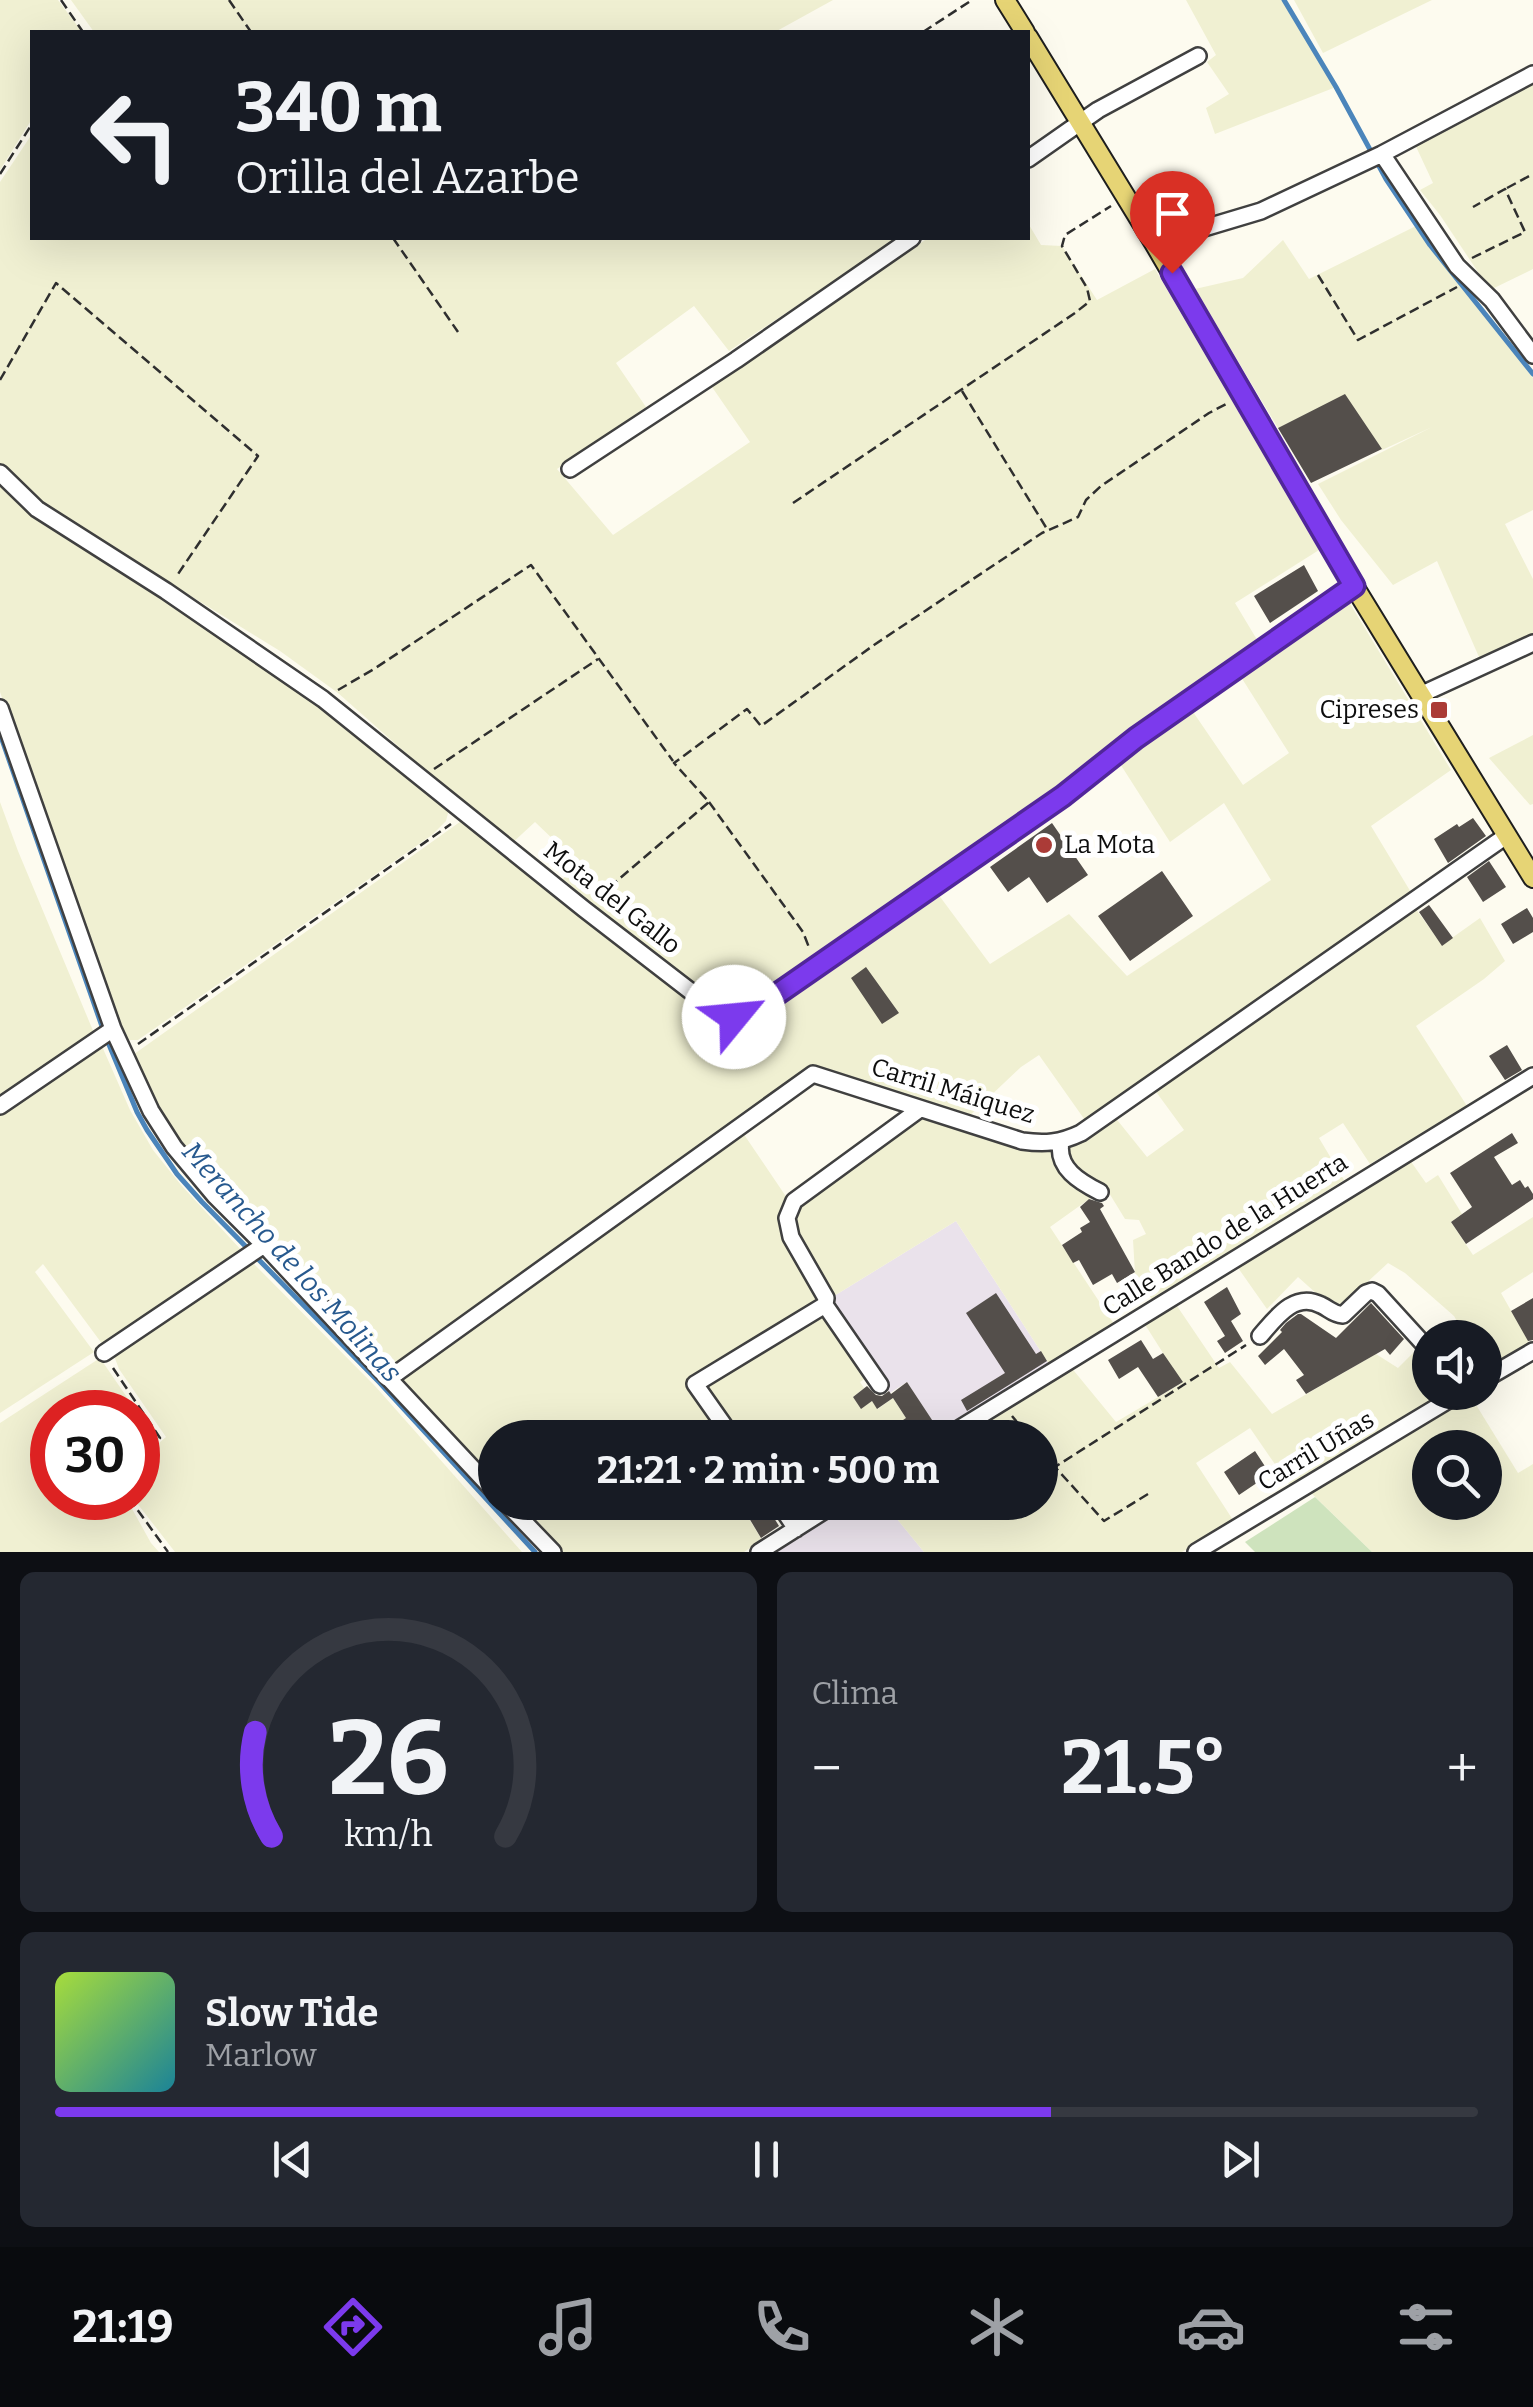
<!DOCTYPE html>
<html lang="es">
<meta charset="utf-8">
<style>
body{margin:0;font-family:Bitter,serif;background:#242831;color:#f1f3f6;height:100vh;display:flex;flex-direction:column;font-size:38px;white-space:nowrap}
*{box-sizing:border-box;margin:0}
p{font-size:32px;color:#9ea1a6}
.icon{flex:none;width:55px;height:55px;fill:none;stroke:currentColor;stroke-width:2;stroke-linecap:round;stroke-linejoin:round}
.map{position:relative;height:1552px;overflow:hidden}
.side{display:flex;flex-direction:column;gap:20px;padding:20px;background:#0d0f14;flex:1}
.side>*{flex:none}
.top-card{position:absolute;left:30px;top:30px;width:1000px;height:210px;border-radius:0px;box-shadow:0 10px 40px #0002;background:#171b24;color:#f1f3f6;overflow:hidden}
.fabs{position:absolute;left:1412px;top:1320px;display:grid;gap:20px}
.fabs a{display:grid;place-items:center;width:90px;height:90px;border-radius:50%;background:#171b24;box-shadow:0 10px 40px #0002;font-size:50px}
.speed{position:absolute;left:30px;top:1390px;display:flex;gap:20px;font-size:50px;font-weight:700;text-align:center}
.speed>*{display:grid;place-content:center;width:130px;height:130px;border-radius:50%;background:#171b24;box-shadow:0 10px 40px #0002;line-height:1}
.speed .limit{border:15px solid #d22;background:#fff;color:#111}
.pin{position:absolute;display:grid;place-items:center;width:85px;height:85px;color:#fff;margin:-102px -42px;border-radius:50% 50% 50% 0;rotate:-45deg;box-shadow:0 0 10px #0007}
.pin .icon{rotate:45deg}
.me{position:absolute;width:110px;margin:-55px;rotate:62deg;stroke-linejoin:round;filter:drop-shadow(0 0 8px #0008)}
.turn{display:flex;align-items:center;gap:35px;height:210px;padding:0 40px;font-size:45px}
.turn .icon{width:130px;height:130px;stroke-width:2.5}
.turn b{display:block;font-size:70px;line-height:85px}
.big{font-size:75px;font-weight:700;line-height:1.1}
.side .card{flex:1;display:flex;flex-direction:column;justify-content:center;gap:15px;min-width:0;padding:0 35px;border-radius:15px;background:#242831}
.side .dial{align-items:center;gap:0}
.dial svg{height:260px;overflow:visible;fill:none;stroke:#363941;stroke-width:7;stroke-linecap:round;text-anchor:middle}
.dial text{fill:#f1f3f6;stroke:none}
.song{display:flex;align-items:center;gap:30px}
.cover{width:120px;height:120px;border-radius:15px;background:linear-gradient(135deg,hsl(80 70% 55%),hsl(190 70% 35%))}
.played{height:10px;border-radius:5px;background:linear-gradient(90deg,#7c3aed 70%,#363941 70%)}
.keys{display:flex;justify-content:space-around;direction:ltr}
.heat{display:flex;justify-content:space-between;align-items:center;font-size:55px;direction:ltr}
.side .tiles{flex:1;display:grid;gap:20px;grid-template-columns:1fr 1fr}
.card:last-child{grid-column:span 2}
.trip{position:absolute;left:478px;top:1420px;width:580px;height:100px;border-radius:50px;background:#171b24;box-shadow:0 10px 40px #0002;font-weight:700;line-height:100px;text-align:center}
.tabs{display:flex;height:160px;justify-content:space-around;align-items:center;background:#090b0e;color:#9ea1a6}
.tabs .icon{width:70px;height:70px}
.tabs .selected{color:#7c3aed}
.tabs b{font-size:45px;color:#f1f3f6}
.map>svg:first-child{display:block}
.industrial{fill:#eae2eb}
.farmland{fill:#f0f0d2;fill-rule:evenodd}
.green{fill:#cee3bd}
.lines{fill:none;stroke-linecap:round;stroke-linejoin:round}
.stream{stroke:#4b85bb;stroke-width:5}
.building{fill:#544f4b}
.minor-casing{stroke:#404040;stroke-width:20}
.major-casing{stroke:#1e1e1e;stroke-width:22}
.path{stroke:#2f2f2f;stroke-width:2.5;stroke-dasharray:10 5;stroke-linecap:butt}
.minor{stroke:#fff;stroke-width:15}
.major{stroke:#e6d475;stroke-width:18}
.route-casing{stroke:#51269a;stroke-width:25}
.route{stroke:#7c3aed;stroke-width:18}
.poi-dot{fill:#ab3b37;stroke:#fff;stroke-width:4}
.labels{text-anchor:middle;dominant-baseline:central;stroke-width:10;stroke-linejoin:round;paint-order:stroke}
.poi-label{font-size:25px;fill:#0d0d0d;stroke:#fff;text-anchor:end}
.street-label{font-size:25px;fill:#0d0d0d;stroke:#fff}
.water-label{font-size:28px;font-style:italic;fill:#27598e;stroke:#fff}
</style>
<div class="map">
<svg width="1533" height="1552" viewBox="0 0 1533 1552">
<rect width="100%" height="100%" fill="#fdfbef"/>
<path class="industrial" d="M956 1221 1049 1364 938 1430 907 1382 890 1393 841 1323 834 1296Z
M853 1502 884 1503 924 1552H777Z"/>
<path class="farmland" d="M0 0H58L82 32H32V119L0 170Z
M71 0H833L775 32H94Z
M1186 0H1284L1336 87 1215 134 1206 108 1229 94 1207 62 1216 55Z
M1294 0H1432L1323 53Z
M1533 74V269L1490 290 1440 215 1420 190 1433 183 1412 138Z
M32 134V238H898L729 351 694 306 616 363 646 407 557 469 613 535 750 442 712 387 928 238H1028V223L1041 245 1062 246 1097 300 1155 269 1319 550 1235 603 1259 643 1127 737 1092 766 889 909 741 1010 724 1009 560 882 578 863 535 822 510 845 338 693 280 651 45 506 0 463V182Z
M1418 225 1533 378V510L1505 524 1533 579V635L1479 657 1437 561 1393 585 1341 520 1318 484 1432 427 1382 450 1345 395 1278 428 1195 289 1243 278 1283 240 1309 279Z
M0 483 321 703 449 809 446 821 432 835 138 1040H126L122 1036 0 692Z
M1349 602 1451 770 1371 826 1412 894 1087 1123 1039 1055 1021 1067 966 1119 821 1071 390 1371 216 1190 162 1119 130 1057 464 819 717 1018 730 1023 745 1021 935 890 990 964 1069 914 1127 976 1271 880 1224 803 1170 842 1117 759 1189 706 1243 785 1289 753 1241 677Z
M1533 735V804L1530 805 1489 758Z
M0 802 18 851 94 1033 0 1099Z
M1415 908 1442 945 1480 918 1505 961 1484 979 1416 1026 1467 1106 1370 1164 1343 1123 1319 1138 1344 1180 1153 1301 1135 1273 1133 1240 1146 1234 1139 1220 1125 1219 1106 1188 1072 1166 1067 1149 1068 1146 1114 1116 1147 1157 1184 1130 1154 1089Z
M101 1044 130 1110 153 1150 181 1185 243 1252 103 1345 43 1264 35 1272 94 1352 0 1413V1115Z
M921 1115 1053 1149 1054 1159 1068 1176 1092 1197 1050 1227 1114 1324 1049 1364 956 1221 834 1296 803 1249 792 1221 798 1206Z
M743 1133 787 1198 782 1213 822 1301 690 1382 728 1437 495 1438V1482L398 1379Z
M1407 1156 1426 1183 1438 1175 1462 1214 1451 1222 1473 1255 1533 1217V1272L1501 1293 1530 1344 1486 1371 1485 1338 1466 1337 1454 1316 1405 1273 1388 1263 1336 1311 1298 1277 1267 1309 1236 1265Z
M250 1260 375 1386 522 1552H175L133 1498H138V1461L166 1437 119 1369 113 1353Z
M1175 1303 1219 1368 1230 1362 1272 1414 1376 1354 1398 1368 1418 1348 1430 1360V1392L1449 1393 1290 1486 1250 1428 1196 1463 1233 1520 1182 1552H924L884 1503 1040 1502V1438L956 1437 1070 1366 1116 1422 1182 1383 1144 1323Z
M822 1312 868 1377 860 1382 864 1388 853 1397 861 1408 872 1401 878 1409 893 1398 906 1418 897 1437H737L701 1386Z
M100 1358 155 1438 138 1450V1412H52V1498H126L151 1543 159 1552H0V1423Z
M1470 1395 1518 1473 1533 1464V1552H1372L1309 1491ZM1430 1448H1485V1502H1430Z
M515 1503H752L743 1509 762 1540 744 1552H562Z"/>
<path class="green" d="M1315 1497 1372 1552H1255L1245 1542Z"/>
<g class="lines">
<path class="stream" d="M1284 0 1336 87 1386 179 1430 245 1533 374
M0 734 105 1035 137 1112 147 1130 177 1174 202 1202 380 1383 535 1552"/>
</g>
<path class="building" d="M1345 394 1382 449 1311 483 1278 428Z
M1304 565 1318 591 1270 623 1254 596Z
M1473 818 1486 836 1448 863 1434 839 1457 824 1459 827Z
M1052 823 1088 875 1047 903 1029 877 1008 892 990 867Z
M1489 861 1506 887 1483 902 1467 877Z
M1162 871 1193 916 1130 961 1098 916Z
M1429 905 1453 938 1442 946 1419 912Z
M1527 908 1533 918V932L1513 944 1501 924Z
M866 967 899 1013 882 1024 851 978Z
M1507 1045 1522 1070 1505 1080 1489 1056Z
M1512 1133 1518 1143 1494 1157 1512 1185 1520 1180 1525 1188 1528 1186 1533 1194V1199L1466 1244 1451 1222 1472 1207 1450 1173Z
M1089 1199 1102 1203 1104 1206 1100 1209 1135 1272 1117 1283 1112 1274 1093 1285 1079 1260 1073 1263 1062 1245 1082 1232 1080 1228 1090 1222 1080 1207Z
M1227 1287 1241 1314 1231 1321 1243 1341 1225 1353 1217 1341 1225 1336 1204 1302Z
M996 1293 1036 1354 1041 1351 1047 1361 967 1411 961 1400 1005 1373 966 1313Z
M1533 1298V1340L1528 1341 1511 1311Z
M1371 1303 1404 1339 1390 1355 1385 1349 1306 1394 1296 1380 1304 1375 1284 1349 1265 1365 1258 1356 1282 1332 1280 1330 1286 1323 1298 1314H1301L1336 1338Z
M1141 1340 1153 1359 1163 1353 1183 1382 1158 1397 1138 1367 1119 1379 1108 1360Z
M907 1382 938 1429 927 1438H897L891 1428 906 1418 893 1398 877 1409 872 1401 861 1409 853 1397 867 1386 876 1395 882 1396 889 1391 891 1394Z
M1255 1451 1270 1474 1239 1495 1224 1472Z
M752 1502H764L779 1526 761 1538 743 1508Z"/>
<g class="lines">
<defs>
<path id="minor" d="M1533 74 1382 154 1457 266 1492 300 1533 355
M1028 159 1098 110 1198 56
M1154 243 1261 211 1382 154
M570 469 736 360 912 238
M0 473 37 509 166 591 323 699 584 909 711 1007C728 1018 740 1019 757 1008L1063 796 1135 738 1354 586
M1420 695 1533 643
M0 708 113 1029 151 1111 174 1147 215 1196 264 1245 495 1492
M0 1106 113 1029
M1061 1142C1056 1168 1080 1182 1100 1192
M825 1305 880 1385
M1260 1336C1275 1319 1294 1291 1321 1305 1330 1309 1332 1314 1343 1315L1366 1293 1372 1291 1378 1294 1430 1351
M104 1353 264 1245
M390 1378 813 1074 1022 1141C1045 1144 1060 1143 1081 1133L1506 836
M1485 1379 1533 1351
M733 1438 695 1384 825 1305 826 1298 791 1237 787 1218 794 1201 920 1109
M944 1438 1533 1076
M505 1502 553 1552
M778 1502 796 1529
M759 1552 838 1502
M1196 1552 1462 1392"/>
<path id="major" d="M1005 0 1025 32
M1028 37 1154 243 1354 586 1533 878"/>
</defs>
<use href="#minor" class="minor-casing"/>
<use href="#major" class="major-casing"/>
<path class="path" d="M61 0 83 32
M229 0 251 32
M923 32 972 0
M0 174 32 124
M1507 188 1533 174
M393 238 458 332
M1472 258 1525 232 1505 189 1473 207
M1318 275 1358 340 1457 287
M0 380 56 283 258 456 176 577
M962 391 1047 529
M793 503 1075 313 1090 301 1087 288 1062 246 1065 235 1111 206
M338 690 374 669 531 565 673 761
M434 769 598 659
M709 802 803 932 810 950
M598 897 709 802 674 763 747 709 761 726 874 645 1042 533 1078 517 1086 500 1101 486 1209 413 1228 403
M138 1044 451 824
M113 1368 160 1438 138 1455
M1012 1416 1030 1438
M1040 1449 1054 1466
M1148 1494 1104 1521 1055 1467 1246 1345
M129 1498 168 1552"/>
<use href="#minor" class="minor"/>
<use href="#major" class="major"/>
</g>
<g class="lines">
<defs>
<path id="route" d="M734 1017 746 1015 757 1008 1063 796 1136 738 1354 586 1172 273"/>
</defs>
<use href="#route" class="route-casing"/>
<use href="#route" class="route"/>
</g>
<g class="poi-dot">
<rect x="1429" y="700" width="20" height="20" rx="5"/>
<circle cx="1044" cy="845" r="10"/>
</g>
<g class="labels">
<g class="poi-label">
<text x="1419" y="710">Cipreses</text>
<text x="1064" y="845" text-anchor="start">La Mota</text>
</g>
<g class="street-label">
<text transform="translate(612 898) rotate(38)">Mota del Gallo</text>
<text transform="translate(953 1091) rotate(17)">Carril Máiquez</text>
<text transform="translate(1225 1235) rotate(-32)">Calle Bando de la Huerta</text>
<text transform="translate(1316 1451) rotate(-31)">Carril Uñas</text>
</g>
<g class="water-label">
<text transform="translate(292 1262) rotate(48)">Merancho de los Molinas</text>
</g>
</g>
</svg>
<div class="fabs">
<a><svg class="icon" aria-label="sound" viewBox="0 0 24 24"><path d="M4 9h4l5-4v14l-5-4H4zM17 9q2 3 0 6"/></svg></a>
<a><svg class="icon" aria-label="search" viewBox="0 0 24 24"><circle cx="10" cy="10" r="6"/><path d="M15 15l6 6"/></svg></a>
</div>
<div class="speed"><div class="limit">30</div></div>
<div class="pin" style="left:1172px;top:273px;background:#d93025"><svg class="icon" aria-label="arrive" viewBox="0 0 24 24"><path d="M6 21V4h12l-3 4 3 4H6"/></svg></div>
<svg class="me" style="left:734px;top:1017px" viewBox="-20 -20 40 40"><circle r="19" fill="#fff"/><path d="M0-13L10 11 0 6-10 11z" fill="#7c3aed"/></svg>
<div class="trip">21:21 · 2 min · 500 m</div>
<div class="top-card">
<div class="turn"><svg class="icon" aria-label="left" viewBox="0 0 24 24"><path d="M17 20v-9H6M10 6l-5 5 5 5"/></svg><div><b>340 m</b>Orilla del Azarbe</div></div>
</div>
</div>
<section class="side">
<div class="tiles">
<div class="card dial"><svg viewBox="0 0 100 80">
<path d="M14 69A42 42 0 1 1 86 69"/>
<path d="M14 69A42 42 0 0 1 9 37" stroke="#7c3aed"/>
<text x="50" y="56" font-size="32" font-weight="700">26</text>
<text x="50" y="72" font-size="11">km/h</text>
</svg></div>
<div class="card"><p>Clima</p>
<div class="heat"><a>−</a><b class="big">21.5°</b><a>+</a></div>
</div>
<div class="card">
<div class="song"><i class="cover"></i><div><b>Slow Tide</b><p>Marlow</p></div></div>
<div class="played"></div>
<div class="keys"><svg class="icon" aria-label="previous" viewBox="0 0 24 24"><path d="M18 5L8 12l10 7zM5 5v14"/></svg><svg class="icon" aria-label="pause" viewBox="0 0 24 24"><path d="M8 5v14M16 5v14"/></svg><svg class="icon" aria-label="next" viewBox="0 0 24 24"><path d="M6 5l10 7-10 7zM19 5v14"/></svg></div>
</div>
</div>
</section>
<nav class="tabs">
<b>21:19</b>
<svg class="icon selected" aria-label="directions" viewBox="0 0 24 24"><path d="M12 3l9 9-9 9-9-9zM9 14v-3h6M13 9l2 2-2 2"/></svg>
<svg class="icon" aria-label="music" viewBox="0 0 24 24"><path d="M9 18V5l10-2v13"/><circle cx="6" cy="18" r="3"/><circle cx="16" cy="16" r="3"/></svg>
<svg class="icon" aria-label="phone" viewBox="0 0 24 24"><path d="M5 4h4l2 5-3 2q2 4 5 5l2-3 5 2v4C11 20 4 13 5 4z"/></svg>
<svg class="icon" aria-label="climate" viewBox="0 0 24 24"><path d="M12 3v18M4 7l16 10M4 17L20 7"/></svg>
<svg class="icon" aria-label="car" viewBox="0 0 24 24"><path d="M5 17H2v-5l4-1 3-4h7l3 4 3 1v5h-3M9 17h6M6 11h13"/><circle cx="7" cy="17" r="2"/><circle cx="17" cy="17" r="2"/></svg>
<svg class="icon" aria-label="filters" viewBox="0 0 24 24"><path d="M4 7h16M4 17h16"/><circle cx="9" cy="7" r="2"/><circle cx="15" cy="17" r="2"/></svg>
</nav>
